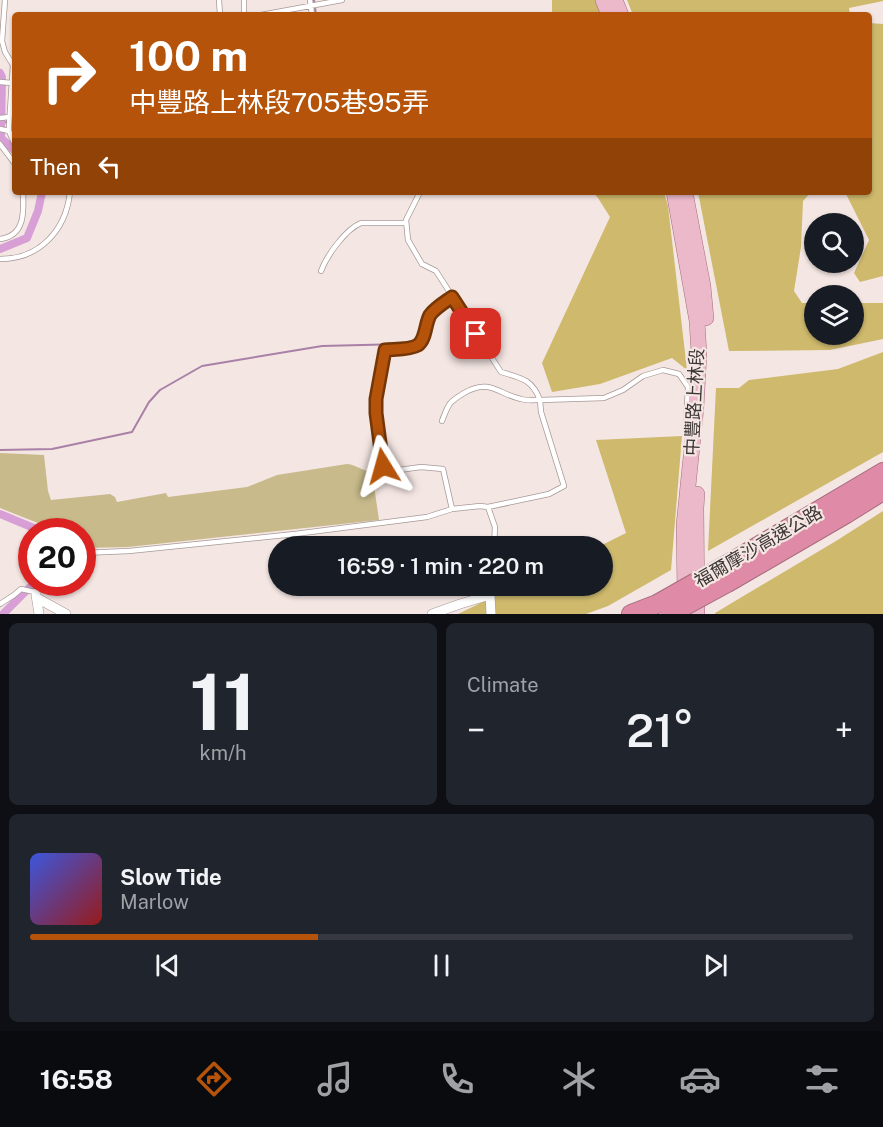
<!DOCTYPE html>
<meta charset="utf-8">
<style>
body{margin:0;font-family:"Public Sans","Noto Sans TC",sans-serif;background:#20242c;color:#f1f3f6;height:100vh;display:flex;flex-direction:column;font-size:22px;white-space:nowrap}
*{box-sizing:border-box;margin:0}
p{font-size:20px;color:#9ea1a6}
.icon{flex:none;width:33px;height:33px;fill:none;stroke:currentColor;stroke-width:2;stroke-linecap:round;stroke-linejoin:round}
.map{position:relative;height:614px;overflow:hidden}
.side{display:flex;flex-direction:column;gap:9px;padding:9px;background:#0d0f14;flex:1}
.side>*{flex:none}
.guide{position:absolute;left:12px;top:12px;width:860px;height:183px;border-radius:6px;box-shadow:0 2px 4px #0004;background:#b45309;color:#fff;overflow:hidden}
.tools{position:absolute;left:804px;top:213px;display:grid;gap:12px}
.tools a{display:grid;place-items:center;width:60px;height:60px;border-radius:50%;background:#171b24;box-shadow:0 2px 4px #0004;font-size:30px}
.speed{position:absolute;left:18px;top:518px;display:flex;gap:12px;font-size:30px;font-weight:700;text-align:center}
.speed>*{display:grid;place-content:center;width:78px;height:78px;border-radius:50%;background:#171b24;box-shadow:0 2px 4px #0004;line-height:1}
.speed .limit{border:9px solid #d22;background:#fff;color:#111}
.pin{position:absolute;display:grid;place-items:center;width:51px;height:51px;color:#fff;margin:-26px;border-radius:12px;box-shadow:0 3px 9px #0006}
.me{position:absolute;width:66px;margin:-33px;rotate:352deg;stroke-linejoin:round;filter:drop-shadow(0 0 4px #0008)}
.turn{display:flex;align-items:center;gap:21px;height:126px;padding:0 18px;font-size:27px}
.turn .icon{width:78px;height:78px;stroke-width:2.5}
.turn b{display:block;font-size:42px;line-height:51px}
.then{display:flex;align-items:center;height:57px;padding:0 18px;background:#0003;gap:12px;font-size:22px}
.big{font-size:45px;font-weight:600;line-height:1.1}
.side .tile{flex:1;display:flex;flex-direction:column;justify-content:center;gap:9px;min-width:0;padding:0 21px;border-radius:9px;background:#20242c}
.side .dial{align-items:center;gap:0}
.dial b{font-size:78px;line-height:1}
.song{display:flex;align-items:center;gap:18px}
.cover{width:72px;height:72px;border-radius:9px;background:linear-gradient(135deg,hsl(230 70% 55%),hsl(0 70% 35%))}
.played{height:6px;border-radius:3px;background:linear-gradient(90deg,#b45309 35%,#363941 35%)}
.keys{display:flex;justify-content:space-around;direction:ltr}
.heat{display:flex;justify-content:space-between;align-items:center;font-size:33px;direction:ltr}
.side .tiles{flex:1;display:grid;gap:9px;grid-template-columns:1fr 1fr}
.tile:last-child{grid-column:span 2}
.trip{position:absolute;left:268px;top:536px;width:345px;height:60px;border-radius:30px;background:#171b24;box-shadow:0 2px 4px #0004;font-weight:600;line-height:60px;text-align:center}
.dock{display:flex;height:96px;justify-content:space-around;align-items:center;background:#090b0e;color:#9ea1a6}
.dock .icon{width:42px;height:42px}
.dock .selected{color:#b45309}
.dock b{font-size:27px;color:#f1f3f6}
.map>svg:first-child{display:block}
.green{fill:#c8ba8b}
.forest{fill:#ceb96d}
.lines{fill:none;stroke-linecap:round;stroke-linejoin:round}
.stream{stroke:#a980a6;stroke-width:2}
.canal{stroke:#d89fd6;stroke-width:8}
.lane-casing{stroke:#a79997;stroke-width:6}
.street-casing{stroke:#a79997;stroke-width:10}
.primary-casing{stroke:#a66d7e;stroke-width:16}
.highway-casing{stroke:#a66d7e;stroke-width:20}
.lane{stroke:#fff;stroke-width:4.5}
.street{stroke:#fff;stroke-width:9}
.primary{stroke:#ecb9ca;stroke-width:15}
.highway{stroke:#df8aa6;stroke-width:18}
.highway-bridge-casing{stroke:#a66d7e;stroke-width:20;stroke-linecap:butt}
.highway-bridge{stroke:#df8aa6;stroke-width:18}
.route-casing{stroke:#753606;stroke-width:15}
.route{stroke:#b45309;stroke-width:10}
.labels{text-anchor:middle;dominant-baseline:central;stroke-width:4.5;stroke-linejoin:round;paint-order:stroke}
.street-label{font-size:18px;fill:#3c3635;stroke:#f4e6e3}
</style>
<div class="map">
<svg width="883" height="614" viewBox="0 0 883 614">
<rect width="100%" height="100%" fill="#f4e6e3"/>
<path class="green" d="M0 453 44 455 48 491 51 500 110 494 115 497 117 502 166 493 168 497 247 487 277 475 347 464C357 465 362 471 372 472L379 520 128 547 83 548 82 531H58L0 508Z"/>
<path class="forest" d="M552 0H596L602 15H552Z
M627 0H883V1L849 8 850 15H633Z
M869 23 883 24V276L860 282 854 273 869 240 845 192H868Z
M593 192H664L668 206 687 370 672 358 600 384 552 392 542 363 610 217 598 198Z
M698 192H811L803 201 801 247 794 291 802 303H814V334H854V303H883V339L830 350 729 351Z
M883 352V452L708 551 716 388H739L749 380 838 369Z
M682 436 671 570 608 606 586 614H458L518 585H603V546H600L626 533 596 440Z
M883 511V614H715V613L836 541Z"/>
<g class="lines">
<path class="stream" d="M314 0 316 15
M1 122 15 123
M0 450 52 449 132 432 149 402 160 390 202 366 322 346 403 344"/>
<path class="canal" d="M0 73 2 77 1 138 15 151
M0 249 27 238 38 211 42 192
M0 514 41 531
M3 614 35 582"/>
<defs>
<path id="lane" d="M5 0 2 41 5 52 13 65 9 126V131L15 145
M219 0 220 15
M244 0V15
M310 0 312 15
M261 15 342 0
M0 82 12 83
M0 118 9 117
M0 129 9 131
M0 144 15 164
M420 192 406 220 408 240 422 264 436 271 501 372C521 378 532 379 540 400L604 398 623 390 643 376 663 370 679 374 688 387 686 425 690 428
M0 239C25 236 24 212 23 192
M0 259C40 259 66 230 70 192
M321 271C327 255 346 229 361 223H405
M452 297 432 312 428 318 420 344 411 347 385 350 376 399V413L383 466 387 470 392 471 421 467 443 469 452 509
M488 507 495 527 494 546
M82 553 129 551 295 534 427 517 452 509 480 506 488 507 549 494 564 486 541 412 540 400C534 400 527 401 521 399 498 394 490 378 464 393 448 403 449 403 442 421
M490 595 491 585
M0 604 14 595 21 589 35 592 44 582"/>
<path id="street" d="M36 595 39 614
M37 598 66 614
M432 614 460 604 490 595 491 614"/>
<path id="primary" d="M603 0 609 15
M615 0 621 15
M674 192 697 321 699 354 696 408 684 525 685 597
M685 192 703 286 706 318
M697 494 696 508 697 614"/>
<path id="highway" d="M726 565 883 472
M729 582 846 514 883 491
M631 614 657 604"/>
</defs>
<use href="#lane" class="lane-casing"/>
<use href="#street" class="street-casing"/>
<use href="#primary" class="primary-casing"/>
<use href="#highway" class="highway-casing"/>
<use href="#lane" class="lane"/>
<use href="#street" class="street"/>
<use href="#primary" class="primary"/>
<use href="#highway" class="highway"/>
<defs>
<path id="highway-bridge" d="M657 604 726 565
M670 614 729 582"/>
</defs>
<use href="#highway-bridge" class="highway-bridge-casing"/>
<use href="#highway-bridge" class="highway-bridge"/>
</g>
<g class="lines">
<defs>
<path id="route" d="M383 466 376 413V399L385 350C394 349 410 350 418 345 426 339 425 324 430 315 435 308 445 302 452 297L476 334"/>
</defs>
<use href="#route" class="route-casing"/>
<use href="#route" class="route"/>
</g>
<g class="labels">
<g class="street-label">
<text transform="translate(694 402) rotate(-87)">中豐路上林段</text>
<text transform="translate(758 546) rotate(-30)">福爾摩沙高速公路</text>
</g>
</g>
</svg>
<div class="tools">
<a><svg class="icon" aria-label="search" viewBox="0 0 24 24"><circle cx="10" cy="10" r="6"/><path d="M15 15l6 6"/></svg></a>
<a><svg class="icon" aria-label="layers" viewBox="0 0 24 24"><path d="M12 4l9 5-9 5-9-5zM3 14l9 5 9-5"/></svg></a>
</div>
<div class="speed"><div class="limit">20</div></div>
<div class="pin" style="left:476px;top:334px;background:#d93025"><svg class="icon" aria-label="arrive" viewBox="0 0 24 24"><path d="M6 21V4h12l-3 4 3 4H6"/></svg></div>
<svg class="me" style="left:383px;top:466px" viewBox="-20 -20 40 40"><path d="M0-17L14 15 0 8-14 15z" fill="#b45309" stroke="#fff" stroke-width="4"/></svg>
<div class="trip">16:59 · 1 min · 220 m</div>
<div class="guide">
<div class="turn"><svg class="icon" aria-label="right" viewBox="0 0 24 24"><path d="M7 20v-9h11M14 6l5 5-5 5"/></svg><div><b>100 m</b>中豐路上林段705巷95弄</div></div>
<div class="then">Then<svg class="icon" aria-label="left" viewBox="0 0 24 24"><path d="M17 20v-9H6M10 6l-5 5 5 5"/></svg></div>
</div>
</div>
<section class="side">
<div class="tiles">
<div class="tile dial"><b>11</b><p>km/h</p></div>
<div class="tile"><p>Climate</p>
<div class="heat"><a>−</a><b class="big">21°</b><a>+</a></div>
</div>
<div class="tile">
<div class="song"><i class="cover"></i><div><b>Slow Tide</b><p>Marlow</p></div></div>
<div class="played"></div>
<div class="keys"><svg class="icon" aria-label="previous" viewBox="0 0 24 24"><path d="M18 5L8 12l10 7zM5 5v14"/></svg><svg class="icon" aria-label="pause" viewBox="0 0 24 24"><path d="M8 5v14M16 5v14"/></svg><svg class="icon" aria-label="next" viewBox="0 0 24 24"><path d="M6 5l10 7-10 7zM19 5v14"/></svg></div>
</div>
</div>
</section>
<nav class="dock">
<b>16:58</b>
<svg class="icon selected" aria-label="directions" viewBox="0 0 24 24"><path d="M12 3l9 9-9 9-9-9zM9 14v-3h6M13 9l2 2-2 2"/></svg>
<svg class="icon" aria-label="music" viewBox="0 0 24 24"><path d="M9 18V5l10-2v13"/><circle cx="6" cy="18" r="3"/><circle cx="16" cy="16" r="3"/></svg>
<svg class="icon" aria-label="phone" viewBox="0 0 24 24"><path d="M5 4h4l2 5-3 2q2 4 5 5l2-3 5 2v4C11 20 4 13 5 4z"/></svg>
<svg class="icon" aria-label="climate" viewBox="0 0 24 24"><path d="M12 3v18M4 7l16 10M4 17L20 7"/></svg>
<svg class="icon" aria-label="car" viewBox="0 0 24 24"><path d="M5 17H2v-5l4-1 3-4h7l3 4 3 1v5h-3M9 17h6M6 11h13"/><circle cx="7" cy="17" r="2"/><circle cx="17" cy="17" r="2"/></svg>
<svg class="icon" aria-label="filters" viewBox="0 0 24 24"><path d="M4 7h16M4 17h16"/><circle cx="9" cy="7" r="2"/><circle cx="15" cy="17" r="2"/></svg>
</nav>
